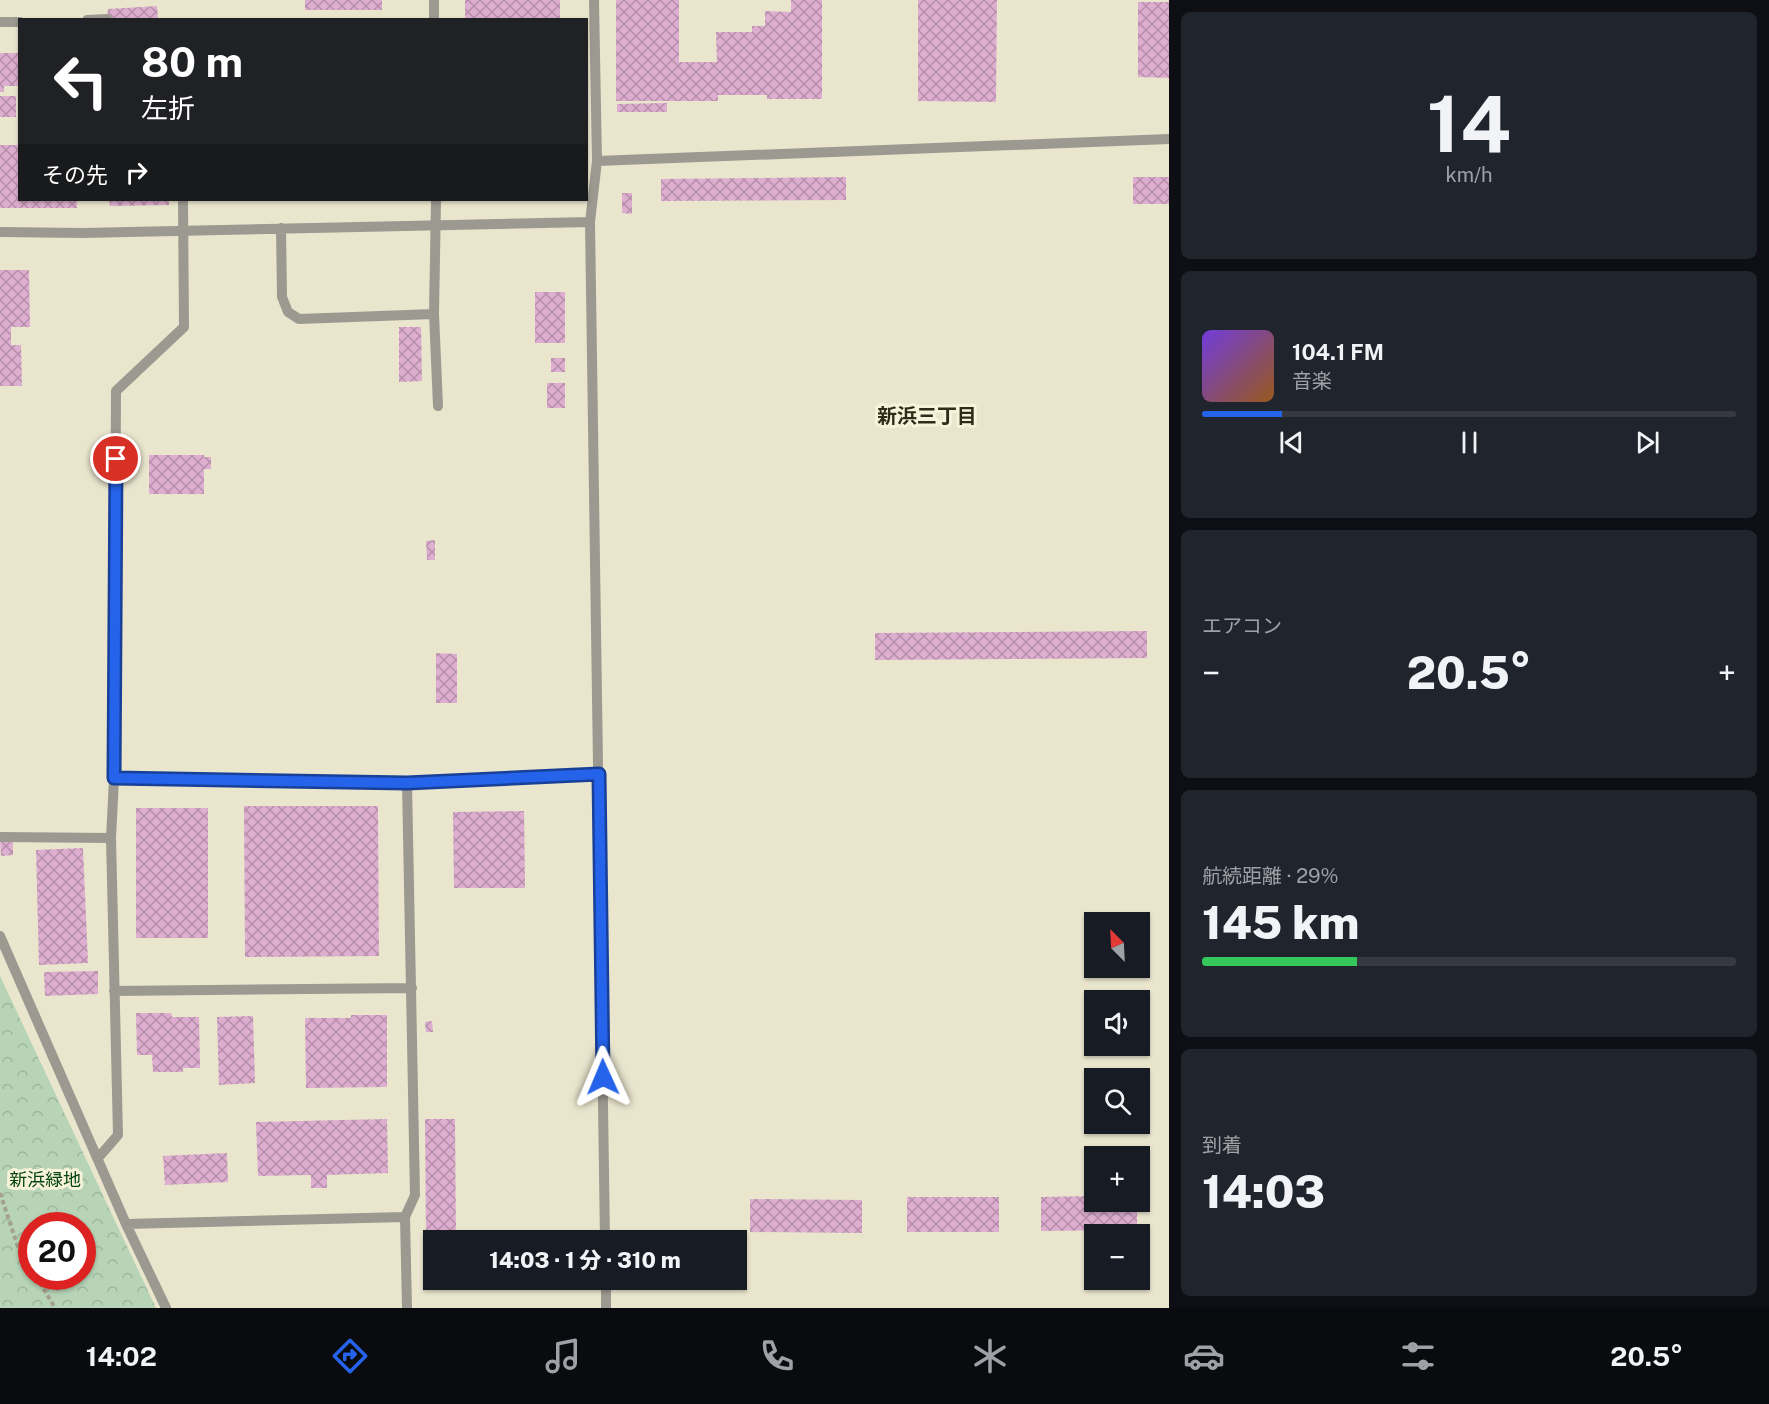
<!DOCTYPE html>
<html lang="ja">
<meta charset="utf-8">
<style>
body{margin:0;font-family:"Public Sans","Noto Sans JP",sans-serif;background:#20242c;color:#f1f3f6;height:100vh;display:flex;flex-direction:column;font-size:22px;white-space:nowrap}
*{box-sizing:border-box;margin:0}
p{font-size:20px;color:#9ea1a6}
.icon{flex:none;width:33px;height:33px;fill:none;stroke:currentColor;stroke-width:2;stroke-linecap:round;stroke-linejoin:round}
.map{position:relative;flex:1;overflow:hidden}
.side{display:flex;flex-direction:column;gap:12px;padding:12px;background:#0d0f14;width:600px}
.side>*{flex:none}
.top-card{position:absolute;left:18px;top:18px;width:570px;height:183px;border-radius:0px;box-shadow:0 2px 4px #0004;background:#202124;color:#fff;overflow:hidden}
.needle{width:39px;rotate:336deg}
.buttons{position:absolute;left:1084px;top:912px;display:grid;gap:12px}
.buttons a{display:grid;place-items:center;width:66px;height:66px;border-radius:0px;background:#171b24;box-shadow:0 2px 4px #0004;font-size:30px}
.speed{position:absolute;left:18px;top:1212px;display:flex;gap:12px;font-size:30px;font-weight:700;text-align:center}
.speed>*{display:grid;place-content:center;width:78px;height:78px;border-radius:50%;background:#171b24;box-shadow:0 2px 4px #0004;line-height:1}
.speed .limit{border:9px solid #d22;background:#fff;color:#111}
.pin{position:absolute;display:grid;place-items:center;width:51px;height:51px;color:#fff;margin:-26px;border:3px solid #fff;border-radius:50%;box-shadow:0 2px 6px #0007}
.me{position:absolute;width:66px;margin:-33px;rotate:359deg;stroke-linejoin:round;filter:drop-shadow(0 0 4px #0008)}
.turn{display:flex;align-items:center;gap:21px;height:126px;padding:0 24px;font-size:27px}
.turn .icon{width:78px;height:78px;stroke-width:2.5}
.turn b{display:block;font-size:42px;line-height:51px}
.then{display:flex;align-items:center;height:57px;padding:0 24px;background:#0003;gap:12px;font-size:22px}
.big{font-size:45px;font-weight:800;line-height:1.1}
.side .card{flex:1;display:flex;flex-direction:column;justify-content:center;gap:9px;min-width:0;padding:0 21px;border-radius:9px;background:#20242c}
.side .dial{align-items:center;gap:0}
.dial b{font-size:78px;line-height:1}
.song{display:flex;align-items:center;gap:18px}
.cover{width:72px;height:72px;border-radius:9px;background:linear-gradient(135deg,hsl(260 70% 55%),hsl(30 70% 35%))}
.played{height:6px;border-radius:3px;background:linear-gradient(90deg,#2563eb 15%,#363941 15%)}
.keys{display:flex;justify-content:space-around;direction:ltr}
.heat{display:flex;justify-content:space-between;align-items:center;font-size:33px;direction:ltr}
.charge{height:9px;border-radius:4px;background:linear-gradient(90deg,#34c759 29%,#363941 0)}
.trip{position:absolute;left:423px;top:1230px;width:324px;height:60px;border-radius:0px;background:#171b24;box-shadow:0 2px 4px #0004;font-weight:800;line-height:60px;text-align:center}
.menu{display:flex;height:96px;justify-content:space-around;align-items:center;background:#090b0e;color:#9ea1a6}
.menu .icon{width:42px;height:42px}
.menu .current{color:#2563eb}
.menu b{font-size:27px;color:#f1f3f6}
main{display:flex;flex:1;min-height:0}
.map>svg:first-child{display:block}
.park{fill:url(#park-crowns);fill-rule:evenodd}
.building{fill:url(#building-cross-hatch)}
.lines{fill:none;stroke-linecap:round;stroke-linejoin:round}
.path{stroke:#a4a18f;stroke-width:4;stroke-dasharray:4.5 3;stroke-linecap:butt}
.service{stroke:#9c9990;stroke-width:10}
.route-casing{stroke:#184099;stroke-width:15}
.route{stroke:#2563eb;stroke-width:10}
.labels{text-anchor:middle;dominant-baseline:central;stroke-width:6;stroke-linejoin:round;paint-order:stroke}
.park-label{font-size:18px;fill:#054410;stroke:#f7f3db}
.neighbourhood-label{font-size:20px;font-weight:bold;fill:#2f2b19;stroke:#f7f3db}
</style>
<main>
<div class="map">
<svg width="1169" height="1308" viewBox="0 0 1169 1308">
<defs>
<pattern id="park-crowns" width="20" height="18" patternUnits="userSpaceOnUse" patternTransform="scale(1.5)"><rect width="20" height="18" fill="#b7d4b7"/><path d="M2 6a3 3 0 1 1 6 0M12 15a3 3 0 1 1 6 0" fill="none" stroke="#9eb69d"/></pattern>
<pattern id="building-cross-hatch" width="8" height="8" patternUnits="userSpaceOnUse" patternTransform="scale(1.5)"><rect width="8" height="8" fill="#deaed0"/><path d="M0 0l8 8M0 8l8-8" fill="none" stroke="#b58ea9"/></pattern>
</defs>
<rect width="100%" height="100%" fill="#eae6ce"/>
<path class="park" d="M0 976 156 1308H0ZM32 1226H82V1276H32Z"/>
<path class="building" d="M305 0H382V10H305Z
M465 0H560V20H465Z
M616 0H679V62H717L716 32H752V26H765V11L791 12V0H822V99H767V95H718V101H616Z
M918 0H997L996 102 918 101Z
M1138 2H1169V78L1138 77Z
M157 6 158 20H107L108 9Z
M0 53H20V86H4V92H0Z
M0 96H16V117H0Z
M667 103V112H617V104Z
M0 145H20V200H77V208H0Z
M846 177V200L661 201V179Z
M1133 177H1169V204H1133Z
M622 193H632V214L622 213Z
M109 200H169V205L110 206Z
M0 270H29L30 327H11V345H21L22 386H0Z
M535 292H565V343H535Z
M399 327H421L422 381 399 382Z
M551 358H565V372H551Z
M547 383H565V408H547Z
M149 455H204V457H211V469H204V494H149Z
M435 540V560H427L426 541Z
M1147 631V658L875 660V633Z
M436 653 457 654V703H436Z
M244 806H378L379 956 245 957Z
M136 808H208V938H136Z
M524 811 525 888H454L453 812Z
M0 838H13V855L1 856Z
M83 848 88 963 39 965 36 850Z
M98 971V994L45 996 44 972Z
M136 1013H171L172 1017H199L200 1068H183V1072H153L152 1055H137Z
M351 1015H387V1087L306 1088 305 1018H351Z
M253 1016 255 1083 219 1085 217 1017Z
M432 1021 433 1032H426L425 1022Z
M387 1119 388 1173 327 1175V1188H311V1175L258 1176 256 1122Z
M425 1119H455L456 1240H434V1245H426Z
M227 1153 228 1182 165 1185 163 1156Z
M1095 1196V1202H1137V1230L1041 1231V1197Z
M907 1197H999V1232H907Z
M750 1199 862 1200V1233L750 1232Z"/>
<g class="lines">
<path class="path" d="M0 1193 18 1247 32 1268
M36 1276 55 1308"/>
<path class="service" d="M434 0V20
M594 0 597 161 590 222 605 1240
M87 20 107 19
M0 22H20
M597 161 1169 139
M436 200 434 314 438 406
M281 228 282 297 288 312 299 319 434 314
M0 232 83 233 590 222
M114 779 116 391 184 327 183 200
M0 837 111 838
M0 936 126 1224 166 1308
M114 991 412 988
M98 1158 118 1135 111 838 114 779 407 783 599 774
M126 1224 405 1217
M606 1280V1308
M407 1308 405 1217 415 1195 407 783"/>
</g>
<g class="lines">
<defs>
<path id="route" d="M116 459 114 778 407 783 599 774 603 1077"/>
</defs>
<use href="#route" class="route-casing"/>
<use href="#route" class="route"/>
</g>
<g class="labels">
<g class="park-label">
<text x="45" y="1179">新浜緑地</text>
</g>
<g class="neighbourhood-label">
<text x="927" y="416">新浜三丁目</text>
</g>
</g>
</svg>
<div class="buttons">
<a><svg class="needle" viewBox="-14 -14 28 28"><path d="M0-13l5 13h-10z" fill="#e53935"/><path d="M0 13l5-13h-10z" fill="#9ea1a6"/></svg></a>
<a><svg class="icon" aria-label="sound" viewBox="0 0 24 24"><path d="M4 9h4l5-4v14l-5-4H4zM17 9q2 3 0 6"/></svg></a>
<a><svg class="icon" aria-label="search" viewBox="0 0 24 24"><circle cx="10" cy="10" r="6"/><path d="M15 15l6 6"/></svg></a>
<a>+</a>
<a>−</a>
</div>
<div class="speed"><div class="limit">20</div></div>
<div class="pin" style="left:116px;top:459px;background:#d93025"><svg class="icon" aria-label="arrive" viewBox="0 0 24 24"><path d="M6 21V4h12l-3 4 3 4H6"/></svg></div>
<svg class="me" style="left:603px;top:1077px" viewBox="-20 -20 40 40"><path d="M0-17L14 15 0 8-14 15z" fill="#2563eb" stroke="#fff" stroke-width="4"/></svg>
<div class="trip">14:03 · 1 分 · 310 m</div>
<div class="top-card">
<div class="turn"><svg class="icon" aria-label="left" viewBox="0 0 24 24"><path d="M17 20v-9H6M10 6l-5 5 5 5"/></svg><div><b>80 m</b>左折</div></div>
<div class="then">その先<svg class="icon" aria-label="right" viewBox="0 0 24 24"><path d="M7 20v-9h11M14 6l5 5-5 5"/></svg></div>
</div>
</div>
<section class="side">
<div class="card dial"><b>14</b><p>km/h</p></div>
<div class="card">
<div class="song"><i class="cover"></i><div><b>104.1 FM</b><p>音楽</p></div></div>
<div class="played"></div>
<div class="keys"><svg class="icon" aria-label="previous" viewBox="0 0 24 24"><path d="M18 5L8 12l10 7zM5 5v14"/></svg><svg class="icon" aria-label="pause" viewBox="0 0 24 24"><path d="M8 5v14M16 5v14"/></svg><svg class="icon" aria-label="next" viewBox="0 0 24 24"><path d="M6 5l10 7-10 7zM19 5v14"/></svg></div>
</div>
<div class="card"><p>エアコン</p>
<div class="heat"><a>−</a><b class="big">20.5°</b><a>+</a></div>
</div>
<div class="card"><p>航続距離 · 29%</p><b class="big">145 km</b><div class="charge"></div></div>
<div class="card"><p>到着</p><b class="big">14:03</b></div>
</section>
</main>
<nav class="menu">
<b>14:02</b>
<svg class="icon current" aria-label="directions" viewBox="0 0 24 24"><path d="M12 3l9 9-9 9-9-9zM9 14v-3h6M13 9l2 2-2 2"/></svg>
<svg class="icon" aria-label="music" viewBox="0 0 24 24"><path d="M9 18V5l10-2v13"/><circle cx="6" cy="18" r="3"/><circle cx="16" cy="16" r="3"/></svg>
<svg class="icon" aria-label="phone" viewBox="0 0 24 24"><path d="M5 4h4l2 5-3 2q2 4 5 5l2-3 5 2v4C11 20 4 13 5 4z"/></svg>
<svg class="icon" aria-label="climate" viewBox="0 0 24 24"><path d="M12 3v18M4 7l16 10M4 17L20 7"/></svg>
<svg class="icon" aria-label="car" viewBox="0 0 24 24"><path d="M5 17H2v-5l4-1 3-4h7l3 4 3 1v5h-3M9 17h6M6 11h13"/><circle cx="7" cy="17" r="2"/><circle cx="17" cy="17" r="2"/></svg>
<svg class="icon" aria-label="filters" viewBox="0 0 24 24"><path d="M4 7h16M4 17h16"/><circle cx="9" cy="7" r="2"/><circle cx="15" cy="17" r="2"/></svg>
<b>20.5°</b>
</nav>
